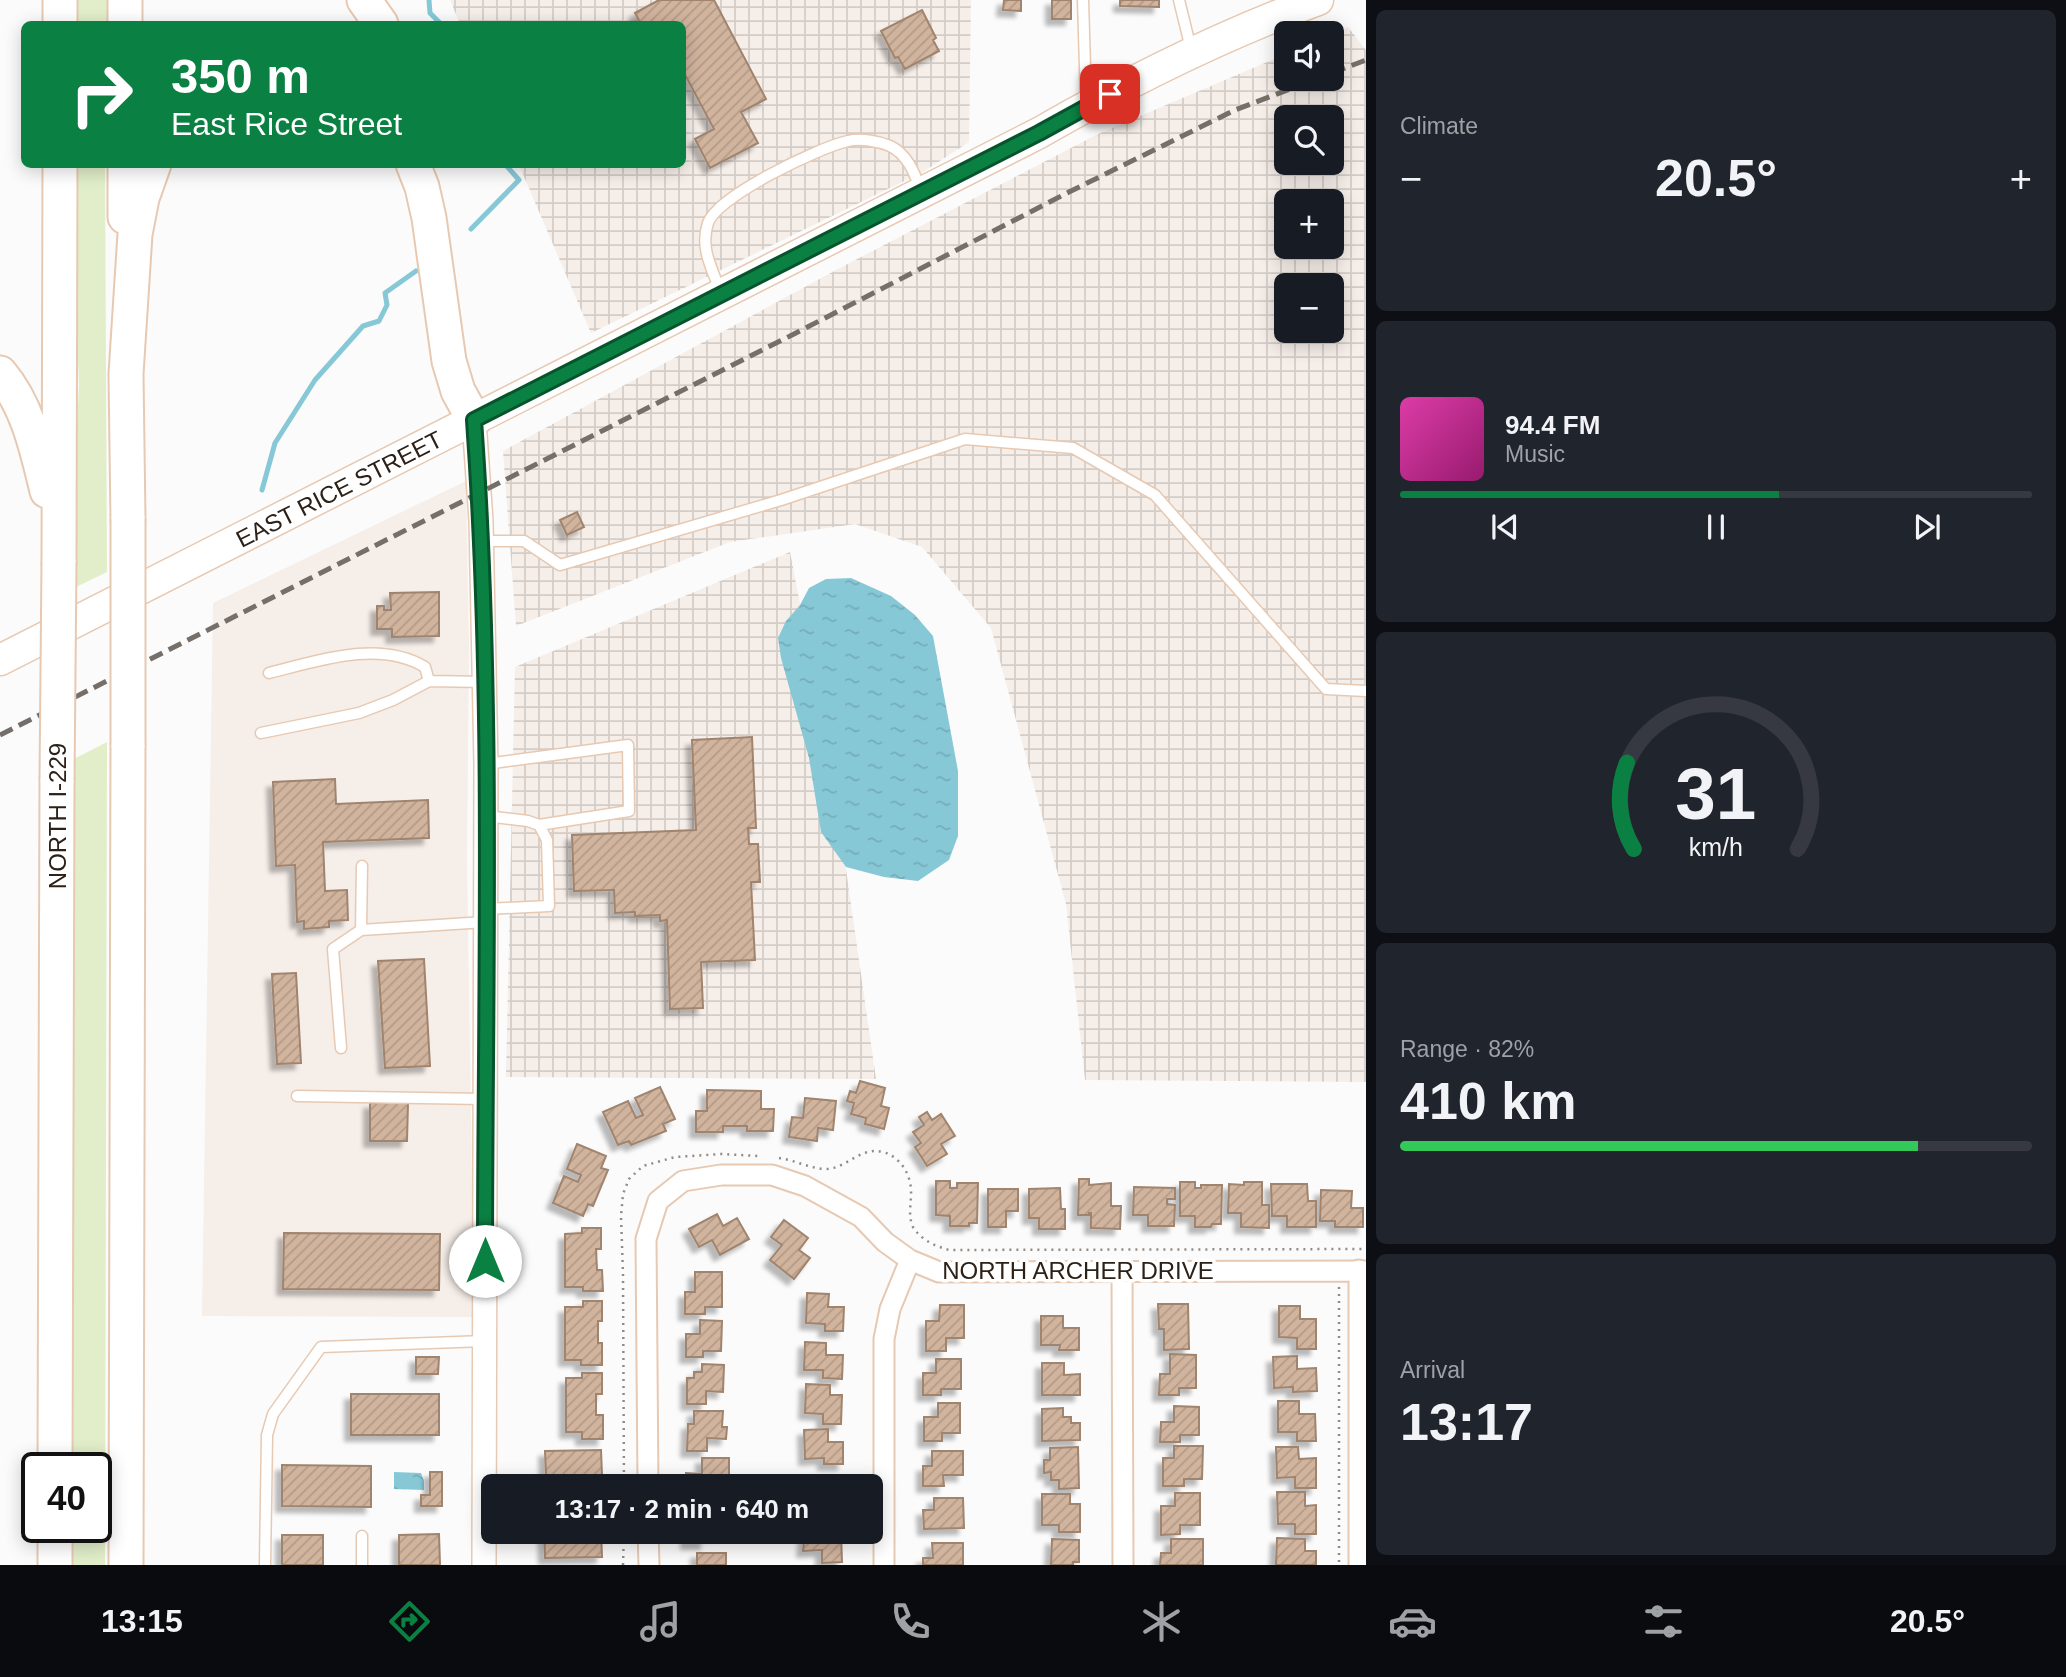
<!DOCTYPE html>
<meta charset="utf-8">
<style>
body{margin:0;font-family:Arial,sans-serif;background:#20242c;color:#f1f3f6;height:100vh;display:flex;flex-direction:column;font-size:26px;white-space:nowrap}
*{box-sizing:border-box;margin:0}
p{font-size:23px;color:#9ea1a6}
.icon{flex:none;width:38px;height:38px;fill:none;stroke:currentColor;stroke-width:2;stroke-linecap:round;stroke-linejoin:round}
.map{position:relative;flex:1;overflow:hidden}
.sheet{display:flex;flex-direction:column;gap:10px;padding:10px;background:#0d0f14;width:700px}
.sheet>*{flex:none}
.banner{position:absolute;left:21px;top:21px;width:665px;height:147px;border-radius:10px;box-shadow:0 4px 18px #0003;background:#0b8043;color:#fff;overflow:hidden}
.tools{position:absolute;left:1274px;top:21px;display:grid;gap:14px}
.tools a{display:grid;place-items:center;width:70px;height:70px;border-radius:10px;background:#171b24;box-shadow:0 4px 18px #0003;font-size:35px}
.speed{position:absolute;left:21px;top:1452px;display:flex;gap:14px;font-size:35px;font-weight:700;text-align:center}
.speed>*{display:grid;place-content:center;width:91px;height:91px;border-radius:50%;background:#171b24;box-shadow:0 4px 18px #0003;line-height:1}
.speed .limit{border:4px solid #111;border-radius:10px;background:#fff;color:#111}
.pin{position:absolute;display:grid;place-items:center;width:60px;height:60px;color:#fff;margin:-30px;border-radius:14px;box-shadow:0 4px 10px #0006}
.me{position:absolute;width:77px;margin:-38px;rotate:0deg;stroke-linejoin:round;filter:drop-shadow(0 0 5px #0008)}
.turn{display:flex;align-items:center;gap:24px;height:147px;padding:0 35px;font-size:32px}
.turn .icon{width:91px;height:91px;stroke-width:2.5}
.turn b{display:block;font-size:49px;line-height:60px}
.big{font-size:52px;font-weight:600;line-height:1.1}
.sheet .card{flex:1;display:flex;flex-direction:column;justify-content:center;gap:10px;min-width:0;padding:0 24px;border-radius:10px;background:#20242c}
.sheet .dial{align-items:center;gap:0}
.dial svg{height:182px;overflow:visible;fill:none;stroke:#363941;stroke-width:7;stroke-linecap:round;text-anchor:middle}
.dial text{fill:#f1f3f6;stroke:none}
.song{display:flex;align-items:center;gap:21px}
.cover{width:84px;height:84px;border-radius:10px;background:linear-gradient(135deg,hsl(320 70% 55%),hsl(320 70% 35%))}
.played{height:7px;border-radius:4px;background:linear-gradient(90deg,#0b8043 60%,#363941 60%)}
.keys{display:flex;justify-content:space-around;direction:ltr}
.heat{display:flex;justify-content:space-between;align-items:center;font-size:38px;direction:ltr}
.charge{height:10px;border-radius:5px;background:linear-gradient(90deg,#34c759 82%,#363941 0)}
.trip{position:absolute;left:481px;top:1474px;width:402px;height:70px;border-radius:10px;background:#171b24;box-shadow:0 4px 18px #0003;font-weight:600;line-height:70px;text-align:center}
.tab-bar{display:flex;height:112px;justify-content:space-around;align-items:center;background:#090b0e;color:#9ea1a6}
.tab-bar .icon{width:49px;height:49px}
.tab-bar .current{color:#0b8043}
.tab-bar b{font-size:32px;color:#f1f3f6}
main{display:flex;flex:1;min-height:0}
.map>svg:first-child{display:block}
.built{fill:#f6eee9}
.industrial{fill:url(#industrial-grid);fill-rule:evenodd}
.green{fill:#e1eec9}
.water{fill:url(#water-ripples)}
.lines{fill:none;stroke-linecap:round;stroke-linejoin:round}
.stream{stroke:#87c8d7;stroke-width:5}
.building{fill:url(#building-hatch);stroke:#a0846e;stroke-width:2;filter:url(#shadow)}
.service-casing{stroke:#e7c9b2;stroke-width:13}
.minor-casing{stroke:#e7c9b2;stroke-width:23}
.tertiary-casing{stroke:#e7c9b2;stroke-width:26}
.primary-casing{stroke:#e7c9b2;stroke-width:33}
.motorway-casing{stroke:#e7c9b2;stroke-width:37}
.path{stroke:#918b87;stroke-width:2.5;stroke-dasharray:2 5;stroke-linecap:butt}
.service{stroke:#fff;stroke-width:10}
.minor{stroke:#fff;stroke-width:19}
.tertiary{stroke:#fff;stroke-width:23}
.primary{stroke:#fff;stroke-width:30}
.motorway{stroke:#fff;stroke-width:33}
.rail{stroke:#766f69;stroke-width:5;stroke-dasharray:14 7;stroke-linecap:butt}
.motorway-bridge-casing{stroke:#e7c9b2;stroke-width:37;stroke-linecap:butt}
.motorway-bridge{stroke:#fff;stroke-width:33}
.route-casing{stroke:#07532c;stroke-width:18}
.route{stroke:#0b8043;stroke-width:12}
.labels{text-anchor:middle;dominant-baseline:central;stroke-width:7;stroke-linejoin:round;paint-order:stroke}
.street-label{font-size:24px;fill:#2c2118;stroke:#fff}
</style>
<main>
<div class="map">
<svg width="1366" height="1565" viewBox="0 0 1366 1565">
<defs>
<pattern id="industrial-grid" width="8" height="8" patternUnits="userSpaceOnUse" patternTransform="scale(1.75)"><rect width="8" height="8" fill="#f6eee9"/><path d="M0 4h8M4 0v8" fill="none" stroke="#d3ccc7"/></pattern>
<pattern id="water-ripples" width="26" height="14" patternUnits="userSpaceOnUse" patternTransform="scale(1.75)"><rect width="26" height="14" fill="#87c8d7"/><path d="M2 4q2-2 4 0t4 0M15 11q2-2 4 0t4 0" fill="none" stroke="#75acb8"/></pattern>
<pattern id="building-hatch" width="6" height="6" patternUnits="userSpaceOnUse" patternTransform="scale(1.75)"><rect width="6" height="6" fill="#d1b49e"/><path d="M-1 1l2-2M0 6l6-6M5 7l2-2" fill="none" stroke="#b49a87"/></pattern>
<filter id="shadow"><feDropShadow dx="-6" dy="6" stdDeviation="2" flood-color="#0004"/></filter>
</defs>
<rect width="100%" height="100%" fill="#fbfbfb"/>
<path class="built" d="M466 481 469 644 467 858 474 1317 202 1316 213 603Z"/>
<path class="industrial" d="M450 0H971L969 142 923 172 591 333 519 165 682 164V24H460Z
M1348 27 1366 50V1082L1085 1080 1066 904 991 628 922 547 855 524 730 542 516 626 503 451 838 269 1098 134 1286 54V79H1332V34ZM1286 117H1332V163H1286ZM1286 201H1332V247H1286ZM1286 285H1332V331H1286Z
M790 552 830 758 876 1079 506 1077 515 667Z"/>
<path class="green" d="M74 0H107V24H74Z
M74 165H105L107 572 76 587 73 555V511L79 385 74 258Z
M107 742 105 1565H71V1528H96V1468H71L72 760Z"/>
<path class="water" d="M851 578 891 596 915 615 933 636 958 771V836L949 860 918 881 884 877 846 867 821 832 809 758 781 658 778 638 786 621 800 605 809 588 826 579Z
M394 1472 421 1473 424 1481V1490L394 1489Z"/>
<g class="lines">
<path class="stream" d="M429 0 430 13 441 24
M471 229 519 180 505 164
M262 490 275 443 315 380 363 326 379 321 387 305 385 293 416 271"/>
</g>
<path class="building" d="M659 0H714L766 99 741 112 758 143 710 168 695 139 714 129 682 69V24H641L635 13Z
M1004 0H1021V11L1003 10Z
M1052 0H1071V19H1052Z
M1120 0H1159V7L1120 6Z
M922 10 936 38 933 40 939 51 905 69 898 57 895 58 881 31Z
M577 512 584 527 567 535 560 520Z
M439 592V636L392 637V629H377V606H384V610H391L390 593Z
M752 737 756 828H748L749 844H758L760 882H751L755 960 701 962 703 1008 670 1009 667 920 660 921V915L635 916V912L615 913 614 890 574 891 572 835 696 830 692 740Z
M335 779 336 804 428 800 429 838 323 842 325 891 347 890 348 920 329 921V927L304 929V921L297 922 295 865 276 866 273 782Z
M424 959 430 1066 385 1068 378 961Z
M296 973 301 1063 277 1064 272 974Z
M860 1081 885 1088 881 1106 889 1108 884 1129 865 1124 866 1118 851 1114 854 1103 847 1101 850 1091 856 1093Z
M660 1087 675 1119 663 1124 666 1131 631 1145 629 1141 618 1145 603 1112 628 1101 636 1118 643 1115 635 1098Z
M707 1090 761 1091V1109H774L773 1131H747V1126H723V1132H696V1111H707Z
M805 1098 836 1101 833 1130 818 1128 817 1141 789 1137 792 1117 803 1118Z
M370 1103H408L407 1141H370Z
M927 1112 932 1120 941 1114 955 1136 941 1144 947 1154 927 1166 915 1147 921 1143 913 1132 924 1125 919 1117Z
M577 1144 606 1156 601 1168 608 1170 593 1206 588 1204 583 1216 553 1203 564 1176 578 1182 581 1175 567 1169Z
M1079 1179H1089V1185L1111 1183V1206H1121L1120 1229 1091 1228V1213H1089V1215H1078Z
M936 1181H950V1188H957V1183H978L977 1223H969V1226H950V1216L936 1215Z
M1180 1182H1195V1188H1201V1185H1222L1221 1224H1212L1211 1227H1195V1216H1180Z
M1244 1182H1262V1205H1269V1228L1241 1227V1213H1228L1229 1184 1244 1185Z
M1271 1184H1307L1308 1201H1316V1227H1287V1216H1272Z
M1134 1187 1175 1188V1199H1167V1204L1175 1205 1174 1226H1148V1215H1133Z
M1060 1188 1061 1209H1065V1229H1039V1218H1029V1189Z
M988 1189H1018V1211H1006V1227H988Z
M1321 1190 1352 1191 1351 1208H1363V1227H1335V1221H1320Z
M717 1214 723 1226 737 1218 749 1239 720 1255 712 1240 699 1247 689 1229Z
M784 1220 808 1238 799 1250 810 1258 794 1279 770 1260 782 1245 771 1237Z
M582 1228H601V1249H596L597 1270H602L603 1291H583V1287H565V1234L582 1233Z
M284 1233 440 1234 439 1290 283 1289Z
M695 1272H722V1307H705V1314H685V1292H695Z
M807 1293 829 1294 828 1307H844L843 1331H825V1324L806 1323Z
M583 1301H602V1321H598V1343H602V1365H581V1360H565V1307H583Z
M1158 1304H1188L1189 1349 1164 1350V1329H1159Z
M940 1305H964V1338H946V1351H926V1321H939Z
M1279 1306H1300V1319H1316V1349H1297V1338L1279 1337Z
M1041 1316H1063V1328H1079V1350H1059L1060 1345H1041Z
M700 1320 722 1321 721 1351H703V1357H686V1334H700Z
M805 1342 826 1343V1355H843L842 1379 823 1378V1370H804Z
M1170 1354 1196 1355V1388H1179V1395H1159L1160 1374H1170Z
M1297 1356V1369L1316 1368 1317 1391 1293 1392V1387L1274 1388 1273 1357Z
M416 1357H439L438 1374H416Z
M936 1359H961V1389H941V1395H923V1373H936Z
M1042 1363H1064V1375L1080 1374V1395H1042Z
M702 1364 724 1365 723 1392 706 1391V1404H687V1378H694V1372H702Z
M582 1373H602V1394H596V1415H603V1439H582V1432H566V1378H582Z
M806 1384 830 1385V1395H842L841 1424H823V1414L805 1413Z
M351 1394H439V1435H351Z
M1278 1401H1299V1414H1315L1316 1441H1297V1432H1278Z
M938 1403H960V1433H942V1441H924V1417H938Z
M1174 1406 1199 1407V1435H1180V1442H1160L1161 1422H1174Z
M1063 1408V1417H1071V1423H1080V1440L1042 1441V1409Z
M694 1411H723L722 1427H727L726 1439 707 1438V1451H687L688 1424H694Z
M828 1429V1442H843V1464H824V1458L805 1459 804 1430Z
M1174 1446H1203L1202 1479H1184V1486H1163V1458H1174Z
M1078 1447 1079 1488 1059 1489V1480H1051V1472L1044 1473V1460H1050V1448Z
M1276 1447H1298L1299 1459 1316 1458V1488H1295V1477L1277 1478Z
M601 1450 602 1475 546 1476 545 1451Z
M932 1451H963V1475H943L944 1486H923V1466H932Z
M702 1458H729V1479H733V1486H686V1473L702 1474Z
M282 1465 371 1466V1507L282 1506Z
M430 1472H442V1506H421V1495H430Z
M803 1478H834V1486H803Z
M1277 1492H1305V1506L1316 1505V1534H1295V1524H1278Z
M1175 1493H1200V1525H1180V1534L1161 1535V1506H1175Z
M1042 1494H1070V1504H1080V1532H1059V1525H1042Z
M934 1498H963L964 1528 924 1529 923 1510H934Z
M544 1531H601L602 1557 545 1558Z
M687 1531H721L722 1534 706 1535V1543H687Z
M805 1531 841 1533 842 1562 822 1563V1550L803 1551Z
M439 1534 440 1565H399V1535Z
M282 1535H323V1565H282Z
M1277 1538 1305 1539V1551H1316V1565H1276Z
M1052 1539 1079 1540V1562H1073V1565H1051Z
M1171 1539H1203V1565H1160L1161 1553H1171Z
M932 1543H963V1565H923V1558H933Z
M697 1553H726V1565H697Z"/>
<g class="lines">
<defs>
<path id="service" d="M1083 0 1086 101
M1179 0 1191 49
M720 290C711 267 700 247 708 223 717 196 820 147 848 141 860 138 878 141 890 146 907 154 914 172 920 188
M482 541H524L560 565 781 500 965 439 1073 448 1155 495 1326 689 1366 691
M269 673C317 661 379 639 425 667L429 681
M261 733 359 713 393 700 429 681 484 682
M486 764 628 745 629 811 539 825
M486 909 549 906 547 840 539 825 528 821 486 816
M361 930 362 866
M341 1048 333 949 361 930 485 922
M297 1096 485 1099
M265 1565 267 1435 273 1414 321 1347 485 1341
M362 1565V1536"/>
<path id="minor" d="M1122 1272 1123 1565
M648 1486 646 1239 658 1201 683 1181 721 1175H772L805 1186 861 1217 885 1242 910 1260 939 1272 1366 1271
M648 1531 649 1565
M884 1565V1339L890 1309 910 1260
M1359 1565V1270"/>
<path id="tertiary" d="M474 420 481 521 486 764 484 1565"/>
<path id="primary" d="M0 660 1039 133C1128 82 1222 35 1318 0"/>
<path id="motorway" d="M125 0V24
M364 0 381 24
M60 24V0
M125 164V217
M413 164 422 187 429 218 449 361 458 391 474 420
M0 373C28 406 37 450 47 491
M128 519 126 374 135 234 142 198 154 164
M59 562 60 164
M55 1468 57 780
M55 1565V1528
M126 1565 128 745"/>
</defs>
<use href="#service" class="service-casing"/>
<use href="#minor" class="minor-casing"/>
<use href="#tertiary" class="tertiary-casing"/>
<use href="#primary" class="primary-casing"/>
<use href="#motorway" class="motorway-casing"/>
<path class="path" d="M779 1158C795 1160 810 1169 827 1169 847 1168 861 1146 883 1152 901 1157 912 1176 911 1194 911 1205 908 1216 913 1227 921 1240 935 1246 949 1250L1366 1249
M1339 1287V1565
M624 1486 623 1274 621 1216 623 1194 629 1179 643 1166 675 1157 722 1154 759 1156
M623 1565 624 1531"/>
<use href="#service" class="service"/>
<use href="#minor" class="minor"/>
<use href="#tertiary" class="tertiary"/>
<use href="#primary" class="primary"/>
<use href="#motorway" class="motorway"/>
<path class="rail" d="M1332 73 1366 60
M0 735 794 334 1069 192 1235 110 1316 79"/>
<defs>
<path id="motorway-bridge" d="M128 745V519
M57 780 59 562"/>
</defs>
<use href="#motorway-bridge" class="motorway-bridge-casing"/>
<use href="#motorway-bridge" class="motorway-bridge"/>
</g>
<g class="lines">
<defs>
<path id="route" d="M485 1261C485 981 494 700 474 420L1039 133 1110 94"/>
</defs>
<use href="#route" class="route-casing"/>
<use href="#route" class="route"/>
</g>
<g class="labels">
<g class="street-label">
<text transform="translate(339 489) rotate(-27)">EAST RICE STREET</text>
<text transform="translate(57 816) rotate(-90)">NORTH I-229</text>
<text x="1078" y="1270">NORTH ARCHER DRIVE</text>
</g>
</g>
</svg>
<div class="tools">
<a><svg class="icon" aria-label="sound" viewBox="0 0 24 24"><path d="M4 9h4l5-4v14l-5-4H4zM17 9q2 3 0 6"/></svg></a>
<a><svg class="icon" aria-label="search" viewBox="0 0 24 24"><circle cx="10" cy="10" r="6"/><path d="M15 15l6 6"/></svg></a>
<a>+</a>
<a>−</a>
</div>
<div class="speed"><div class="limit">40</div></div>
<div class="pin" style="left:1110px;top:94px;background:#d93025"><svg class="icon" aria-label="arrive" viewBox="0 0 24 24"><path d="M6 21V4h12l-3 4 3 4H6"/></svg></div>
<svg class="me" style="left:485px;top:1261px" viewBox="-20 -20 40 40"><circle r="19" fill="#fff"/><path d="M0-13L10 11 0 6-10 11z" fill="#0b8043"/></svg>
<div class="trip">13:17 · 2 min · 640 m</div>
<div class="banner">
<div class="turn"><svg class="icon" aria-label="right" viewBox="0 0 24 24"><path d="M7 20v-9h11M14 6l5 5-5 5"/></svg><div><b>350 m</b>East Rice Street</div></div>
</div>
</div>
<section class="sheet">
<div class="card"><p>Climate</p>
<div class="heat"><a>−</a><b class="big">20.5°</b><a>+</a></div>
</div>
<div class="card">
<div class="song"><i class="cover"></i><div><b>94.4 FM</b><p>Music</p></div></div>
<div class="played"></div>
<div class="keys"><svg class="icon" aria-label="previous" viewBox="0 0 24 24"><path d="M18 5L8 12l10 7zM5 5v14"/></svg><svg class="icon" aria-label="pause" viewBox="0 0 24 24"><path d="M8 5v14M16 5v14"/></svg><svg class="icon" aria-label="next" viewBox="0 0 24 24"><path d="M6 5l10 7-10 7zM19 5v14"/></svg></div>
</div>
<div class="card dial"><svg viewBox="0 0 100 80">
<path d="M14 69A42 42 0 1 1 86 69"/>
<path d="M14 69A42 42 0 0 1 11 31" stroke="#0b8043"/>
<text x="50" y="56" font-size="32" font-weight="700">31</text>
<text x="50" y="72" font-size="11">km/h</text>
</svg></div>
<div class="card"><p>Range · 82%</p><b class="big">410 km</b><div class="charge"></div></div>
<div class="card"><p>Arrival</p><b class="big">13:17</b></div>
</section>
</main>
<nav class="tab-bar">
<b>13:15</b>
<svg class="icon current" aria-label="directions" viewBox="0 0 24 24"><path d="M12 3l9 9-9 9-9-9zM9 14v-3h6M13 9l2 2-2 2"/></svg>
<svg class="icon" aria-label="music" viewBox="0 0 24 24"><path d="M9 18V5l10-2v13"/><circle cx="6" cy="18" r="3"/><circle cx="16" cy="16" r="3"/></svg>
<svg class="icon" aria-label="phone" viewBox="0 0 24 24"><path d="M5 4h4l2 5-3 2q2 4 5 5l2-3 5 2v4C11 20 4 13 5 4z"/></svg>
<svg class="icon" aria-label="climate" viewBox="0 0 24 24"><path d="M12 3v18M4 7l16 10M4 17L20 7"/></svg>
<svg class="icon" aria-label="car" viewBox="0 0 24 24"><path d="M5 17H2v-5l4-1 3-4h7l3 4 3 1v5h-3M9 17h6M6 11h13"/><circle cx="7" cy="17" r="2"/><circle cx="17" cy="17" r="2"/></svg>
<svg class="icon" aria-label="filters" viewBox="0 0 24 24"><path d="M4 7h16M4 17h16"/><circle cx="9" cy="7" r="2"/><circle cx="15" cy="17" r="2"/></svg>
<b>20.5°</b>
</nav>
